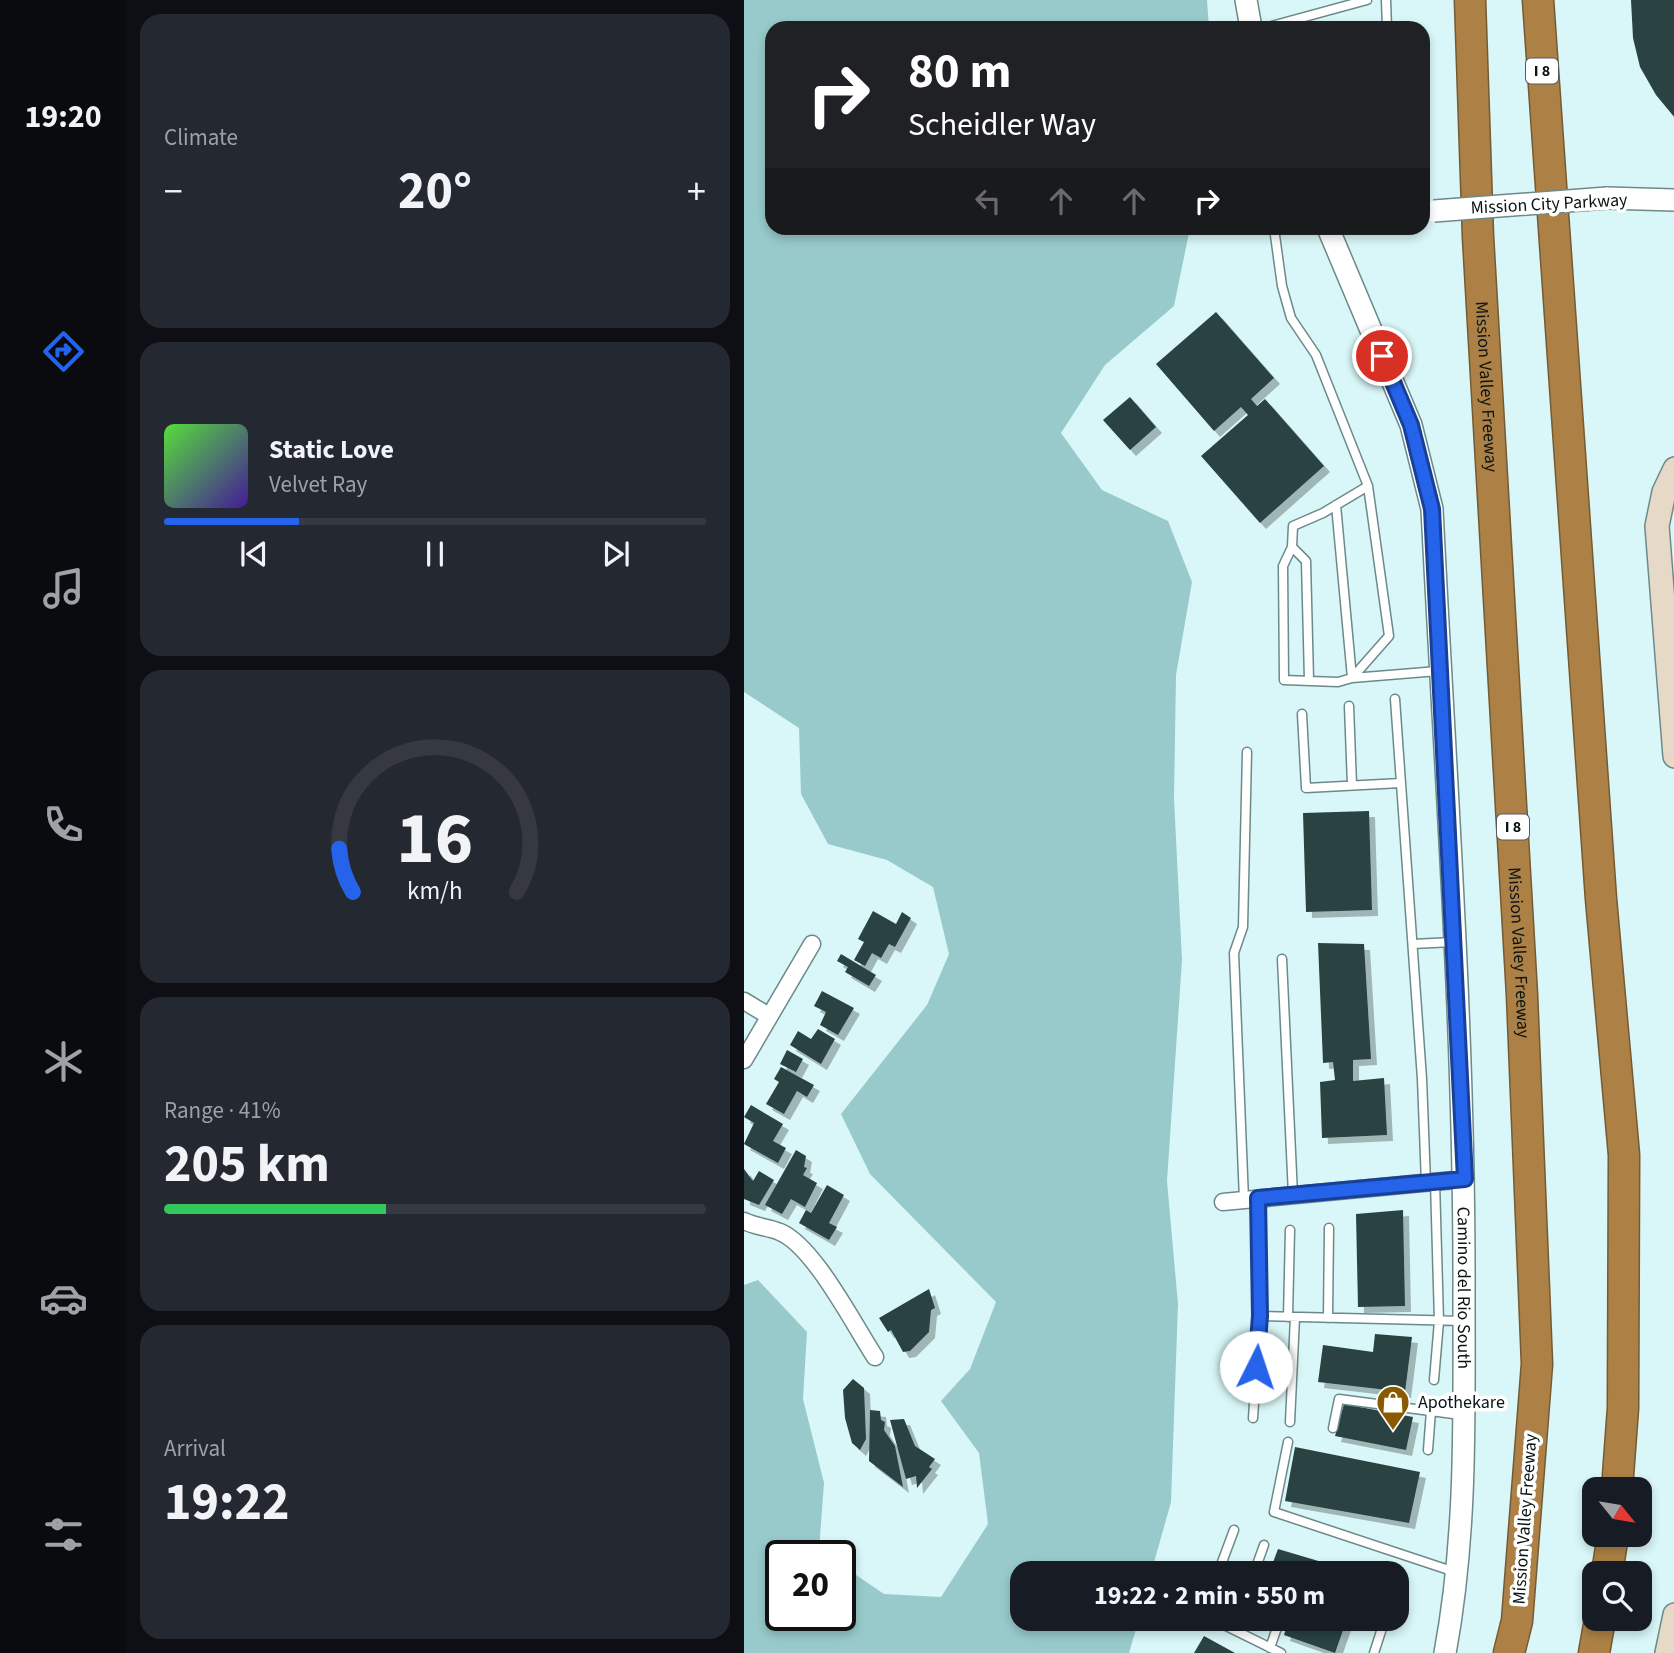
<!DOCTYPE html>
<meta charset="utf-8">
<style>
body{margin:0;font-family:"Source Sans 3",sans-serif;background:#242831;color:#f1f3f6;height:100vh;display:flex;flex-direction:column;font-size:26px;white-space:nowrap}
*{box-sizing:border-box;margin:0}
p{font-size:23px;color:#9ea1a6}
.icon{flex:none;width:38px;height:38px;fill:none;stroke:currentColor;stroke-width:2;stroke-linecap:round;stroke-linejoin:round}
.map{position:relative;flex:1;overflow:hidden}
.details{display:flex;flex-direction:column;gap:14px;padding:14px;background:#0d0f14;width:618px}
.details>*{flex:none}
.banner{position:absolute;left:21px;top:21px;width:665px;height:214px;border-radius:21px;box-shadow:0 4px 10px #0003;background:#202124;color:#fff;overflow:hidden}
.needle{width:46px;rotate:120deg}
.controls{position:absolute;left:838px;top:1477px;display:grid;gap:14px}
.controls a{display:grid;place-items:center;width:70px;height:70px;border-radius:14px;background:#171b24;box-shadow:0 4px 10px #0003;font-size:35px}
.speed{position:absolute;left:21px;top:1540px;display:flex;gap:14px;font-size:35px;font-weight:700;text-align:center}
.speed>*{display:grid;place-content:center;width:91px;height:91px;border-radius:50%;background:#171b24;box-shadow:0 4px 10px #0003;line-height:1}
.speed .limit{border:4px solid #111;border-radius:10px;background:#fff;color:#111}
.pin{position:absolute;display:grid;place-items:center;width:60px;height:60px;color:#fff;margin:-30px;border:4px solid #fff;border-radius:50%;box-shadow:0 2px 7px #0007}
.me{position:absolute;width:77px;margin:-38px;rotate:4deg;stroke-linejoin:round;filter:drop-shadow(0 0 5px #0008)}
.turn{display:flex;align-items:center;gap:24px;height:147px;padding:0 28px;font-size:32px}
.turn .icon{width:91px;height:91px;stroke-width:2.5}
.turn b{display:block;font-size:49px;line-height:60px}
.lanes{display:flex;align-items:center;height:66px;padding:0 28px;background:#0003;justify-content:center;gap:35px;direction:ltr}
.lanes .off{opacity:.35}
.big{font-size:52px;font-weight:700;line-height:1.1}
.details .widget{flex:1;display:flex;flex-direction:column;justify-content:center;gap:10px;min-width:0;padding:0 24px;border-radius:21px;background:#242831}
.details .dial{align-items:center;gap:0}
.dial svg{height:182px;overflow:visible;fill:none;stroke:#363941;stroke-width:7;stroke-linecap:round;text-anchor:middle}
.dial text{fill:#f1f3f6;stroke:none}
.song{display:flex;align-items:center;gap:21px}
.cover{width:84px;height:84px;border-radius:10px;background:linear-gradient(135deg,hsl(110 70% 55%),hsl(260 70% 35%))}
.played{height:7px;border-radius:4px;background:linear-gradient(90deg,#2563eb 25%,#363941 25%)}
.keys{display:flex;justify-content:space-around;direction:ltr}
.heat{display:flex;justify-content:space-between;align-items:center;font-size:38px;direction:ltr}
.charge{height:10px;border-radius:5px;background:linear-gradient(90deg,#34c759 41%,#363941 0)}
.trip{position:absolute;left:266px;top:1561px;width:399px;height:70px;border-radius:21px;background:#171b24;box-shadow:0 4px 10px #0003;font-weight:700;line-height:70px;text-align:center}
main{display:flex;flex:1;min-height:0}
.tabs{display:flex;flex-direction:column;width:126px;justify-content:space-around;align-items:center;background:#090b0e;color:#9ea1a6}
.tabs .icon{width:49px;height:49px}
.tabs .active{color:#2563eb}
.tabs b{font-size:32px;color:#f1f3f6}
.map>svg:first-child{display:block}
.green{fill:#98cacb}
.building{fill:#294243;filter:url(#shadow)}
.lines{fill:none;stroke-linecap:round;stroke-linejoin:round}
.service-casing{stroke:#6d8989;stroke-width:11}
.minor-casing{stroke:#6d8989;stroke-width:19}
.tertiary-casing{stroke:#6d8989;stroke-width:24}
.secondary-casing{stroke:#6d8989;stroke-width:26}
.motorway-casing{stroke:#745b34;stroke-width:33}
.service{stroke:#fff;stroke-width:8}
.minor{stroke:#fff;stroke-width:16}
.tertiary{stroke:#fff;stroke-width:21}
.secondary{stroke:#e6d9c7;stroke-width:23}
.motorway{stroke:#ad8145;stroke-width:30}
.tertiary-bridge-casing{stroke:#6d8989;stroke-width:24;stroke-linecap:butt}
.tertiary-bridge{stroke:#fff;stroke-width:21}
.route-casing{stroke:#184099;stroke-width:18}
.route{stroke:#2563eb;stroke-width:12}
.labels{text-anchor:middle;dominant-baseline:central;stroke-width:7;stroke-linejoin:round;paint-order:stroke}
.shield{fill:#fff;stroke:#545a5b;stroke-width:2}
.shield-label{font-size:16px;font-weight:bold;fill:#0a1415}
.street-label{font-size:18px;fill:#0a1415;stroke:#fff}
.poi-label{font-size:18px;fill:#0a1415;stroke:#fff;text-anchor:start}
</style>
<main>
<nav class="tabs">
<b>19:20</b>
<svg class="icon active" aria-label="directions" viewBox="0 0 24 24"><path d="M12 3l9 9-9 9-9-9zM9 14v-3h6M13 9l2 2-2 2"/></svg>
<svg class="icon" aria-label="music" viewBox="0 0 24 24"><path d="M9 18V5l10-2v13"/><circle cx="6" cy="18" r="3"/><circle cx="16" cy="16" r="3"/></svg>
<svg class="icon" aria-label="phone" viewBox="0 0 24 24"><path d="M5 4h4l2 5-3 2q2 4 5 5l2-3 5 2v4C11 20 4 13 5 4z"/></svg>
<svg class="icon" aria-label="climate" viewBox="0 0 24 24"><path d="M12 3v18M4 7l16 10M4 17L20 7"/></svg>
<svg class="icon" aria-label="car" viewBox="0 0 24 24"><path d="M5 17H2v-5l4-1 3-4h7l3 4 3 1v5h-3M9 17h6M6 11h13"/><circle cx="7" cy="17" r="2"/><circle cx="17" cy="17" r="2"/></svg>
<svg class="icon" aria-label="filters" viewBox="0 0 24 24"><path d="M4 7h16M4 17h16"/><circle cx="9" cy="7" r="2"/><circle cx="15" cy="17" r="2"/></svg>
</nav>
<section class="details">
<div class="widget"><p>Climate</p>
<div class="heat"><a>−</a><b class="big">20°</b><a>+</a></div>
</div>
<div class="widget">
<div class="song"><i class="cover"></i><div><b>Static Love</b><p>Velvet Ray</p></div></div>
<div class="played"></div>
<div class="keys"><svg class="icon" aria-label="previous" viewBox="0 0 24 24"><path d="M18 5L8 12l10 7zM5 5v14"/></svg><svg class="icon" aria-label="pause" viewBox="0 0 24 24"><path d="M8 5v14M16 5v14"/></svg><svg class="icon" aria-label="next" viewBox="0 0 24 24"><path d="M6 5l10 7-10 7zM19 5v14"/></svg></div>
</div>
<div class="widget dial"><svg viewBox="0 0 100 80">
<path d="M14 69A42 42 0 1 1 86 69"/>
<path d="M14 69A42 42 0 0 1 8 50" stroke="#2563eb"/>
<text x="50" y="56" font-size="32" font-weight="700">16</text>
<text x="50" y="72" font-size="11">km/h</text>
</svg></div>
<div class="widget"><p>Range · 41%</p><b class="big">205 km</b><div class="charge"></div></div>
<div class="widget"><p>Arrival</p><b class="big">19:22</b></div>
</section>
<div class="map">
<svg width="931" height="1653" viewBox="0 0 931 1653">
<defs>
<filter id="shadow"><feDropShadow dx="6" dy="6" stdDeviation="0" flood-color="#0004"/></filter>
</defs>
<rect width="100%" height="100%" fill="#d9f7f8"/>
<path class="green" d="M0 0H463L465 28H28V228H446L430 306 361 365 317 433 358 490 424 521 448 582 432 675 430 798 438 960 423 1181 434 1304 427 1502 407 1573H278V1619H395L385 1653H0V1285L14 1280 63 1332 59 1399 80 1483 75 1550 84 1556H37V1615H96V1564L140 1594 197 1597 244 1524 235 1453 197 1401 226 1369 252 1302 126 1174 97 1114 183 1005 205 954 189 887 143 860 84 844 57 794 55 728 0 692Z"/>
<path class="building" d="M887 0H931V118L912 95 896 67 889 38Z
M472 312 530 378 507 399 513 406 521 399 580 466 516 523 457 456 504 415 497 407 470 431 412 364Z
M386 397 412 427 386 450 359 420Z
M625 811 628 910 562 912 559 813Z
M129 911 152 924 158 912 167 918 151 947 145 944 137 958 128 953 121 966 110 960 120 942 114 939Z
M574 943 620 944 627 1059 609 1060V1081L640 1078 643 1135 578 1138 576 1082 591 1080 589 1062 579 1063Z
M97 954 132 975 125 986 101 972 104 967 93 961Z
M78 991 110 1008 94 1035 76 1025 82 1012 70 1006Z
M74 1029 91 1039 77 1064 46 1045 54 1031 67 1039Z
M43 1050 59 1059 52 1072 36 1064Z
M37 1067 70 1085 63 1097 53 1091 40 1114 22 1104 35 1082 30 1079Z
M7 1105 39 1124 29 1141 42 1148 34 1163 0 1144 10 1123 0 1117Z
M52 1150 62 1156 60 1167 63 1168 59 1175 73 1183 61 1207 47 1199 38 1214 21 1205Z
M0 1169 9 1181 15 1171 30 1180 15 1205 0 1199Z
M83 1185 100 1195 85 1223 93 1227 85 1240 55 1223 62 1210 67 1213Z
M659 1210 661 1306 614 1307 612 1214Z
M185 1289 191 1308 187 1310 185 1332 166 1351 159 1352 147 1330 144 1332 135 1318Z
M631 1334 668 1337 661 1392 574 1382 579 1345 629 1352Z
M109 1379 120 1388 122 1439 116 1450 108 1443 101 1418 99 1390Z
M600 1404 669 1417 662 1450 591 1436Z
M126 1410 136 1411 137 1420 141 1422 140 1430 151 1446 159 1487 125 1461Z
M160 1419 171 1446 191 1459 185 1467 188 1469 173 1488 172 1476 162 1479 146 1420Z
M551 1447 676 1472 665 1523 541 1501Z
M534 1549 615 1573H525Z
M545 1619H603L591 1653 540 1635Z
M460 1636 491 1653H450Z"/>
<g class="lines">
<defs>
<path id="service" d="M642 0 643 28
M520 28 623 0
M530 228 538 286 547 318 572 355 624 486 645 636 608 678 594 682 540 680 539 566 548 547 549 526 579 513 624 486
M592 505 608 678 694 671
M548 547 562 561 565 680
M651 699 678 1079 682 1183
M605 706 608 785
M558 714 562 788 657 783
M669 944 709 942
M538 959 549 1195
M514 1198 516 1316
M500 1200 490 953 499 927 503 752
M544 1317 546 1230
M584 1318 585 1228
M690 1380 695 1321 691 1182
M509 1418 516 1316 720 1321
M546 1422 551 1317
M589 1428 595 1399 717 1415
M544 1442 530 1512 711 1572
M684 1450 687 1411
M474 1573 490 1530
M510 1573 520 1545
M468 1619 537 1653
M526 1648 536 1619
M630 1653 641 1619"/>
<path id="minor" d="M0 1001 25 1016
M0 1060 68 944
M479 1202 721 1179
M0 1221C12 1227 24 1227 36 1232 70 1246 110 1325 131 1357"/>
<g id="tertiary">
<path d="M502 0 507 28"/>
<path d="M863 198 931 200"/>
<path id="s1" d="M584 228 667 425 688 509C701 772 721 1035 720 1297 720 1417 723 1535 701 1653"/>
</g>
<path id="secondary" d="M931 469 920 492 913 526 931 756
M923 1653 931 1615"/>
<g id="motorway">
<path id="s2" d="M726 0 734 237 778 995 793 1364 773 1621 765 1653"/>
<path d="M794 0 857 899 880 1155 879 1408 873 1489"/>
<path d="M863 1573 869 1535"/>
<path d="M850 1653 856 1619"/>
</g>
</defs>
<use href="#service" class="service-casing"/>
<use href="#minor" class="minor-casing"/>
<use href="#tertiary" class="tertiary-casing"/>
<use href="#secondary" class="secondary-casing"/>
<use href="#motorway" class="motorway-casing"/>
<use href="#service" class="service"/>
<use href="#minor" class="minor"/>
<use href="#tertiary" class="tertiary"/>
<use href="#secondary" class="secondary"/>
<use href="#motorway" class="motorway"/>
<defs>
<path id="tertiary-bridge" d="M690 211 863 198"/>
</defs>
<use href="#tertiary-bridge" class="tertiary-bridge-casing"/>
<use href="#tertiary-bridge" class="tertiary-bridge"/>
</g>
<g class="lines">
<defs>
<path id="route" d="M512 1367 516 1316 514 1198 721 1179 688 509 667 425 638 356"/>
</defs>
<use href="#route" class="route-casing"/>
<use href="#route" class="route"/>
</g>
<defs>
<symbol id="shop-pin" viewBox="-11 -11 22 30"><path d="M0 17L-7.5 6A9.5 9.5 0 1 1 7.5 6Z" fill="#8a5a01" stroke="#fff"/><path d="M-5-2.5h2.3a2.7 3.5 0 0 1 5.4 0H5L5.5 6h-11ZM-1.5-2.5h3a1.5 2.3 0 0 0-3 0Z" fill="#fff"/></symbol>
</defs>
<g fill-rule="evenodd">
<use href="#shop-pin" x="630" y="1383" width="38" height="52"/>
</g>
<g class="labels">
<g class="shield">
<rect x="782" y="58.5" width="32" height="25" rx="5"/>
<rect x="753" y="814.5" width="32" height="25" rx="5"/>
</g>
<g class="shield-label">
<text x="798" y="71">I 8</text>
<text x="769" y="827">I 8</text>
</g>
<g class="street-label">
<text transform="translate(805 204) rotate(-3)">Mission City Parkway</text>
<text stroke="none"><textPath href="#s2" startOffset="387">Mission Valley Freeway</textPath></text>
<text stroke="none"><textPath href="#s2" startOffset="954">Mission Valley Freeway</textPath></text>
<text stroke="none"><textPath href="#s1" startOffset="1080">Camino del Rio South</textPath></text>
<text transform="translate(781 1519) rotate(-86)">Mission Valley Freeway</text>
</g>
<g class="poi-label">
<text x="674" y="1402">Apothekare</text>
</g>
</g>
</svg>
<div class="controls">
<a><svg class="needle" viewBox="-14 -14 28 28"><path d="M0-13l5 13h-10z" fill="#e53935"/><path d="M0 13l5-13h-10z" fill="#9ea1a6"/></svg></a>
<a><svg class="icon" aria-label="search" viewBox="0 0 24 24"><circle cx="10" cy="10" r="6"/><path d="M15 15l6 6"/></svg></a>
</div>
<div class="speed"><div class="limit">20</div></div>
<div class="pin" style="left:638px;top:356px;background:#d93025"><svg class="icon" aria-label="arrive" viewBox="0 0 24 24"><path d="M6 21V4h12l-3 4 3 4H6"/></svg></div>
<svg class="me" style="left:512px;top:1367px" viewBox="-20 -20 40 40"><circle r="19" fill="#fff"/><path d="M0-13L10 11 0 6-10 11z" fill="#2563eb"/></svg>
<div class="trip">19:22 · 2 min · 550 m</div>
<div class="banner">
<div class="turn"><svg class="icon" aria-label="right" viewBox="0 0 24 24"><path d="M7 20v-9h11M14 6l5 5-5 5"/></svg><div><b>80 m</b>Scheidler Way</div></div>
<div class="lanes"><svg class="icon off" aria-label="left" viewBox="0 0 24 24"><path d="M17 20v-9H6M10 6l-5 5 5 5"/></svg><svg class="icon off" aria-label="ahead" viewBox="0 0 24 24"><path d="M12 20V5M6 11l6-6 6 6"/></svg><svg class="icon off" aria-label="ahead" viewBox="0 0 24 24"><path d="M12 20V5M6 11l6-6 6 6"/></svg><svg class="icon" aria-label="right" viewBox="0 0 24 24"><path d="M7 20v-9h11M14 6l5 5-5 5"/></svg></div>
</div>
</div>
</main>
